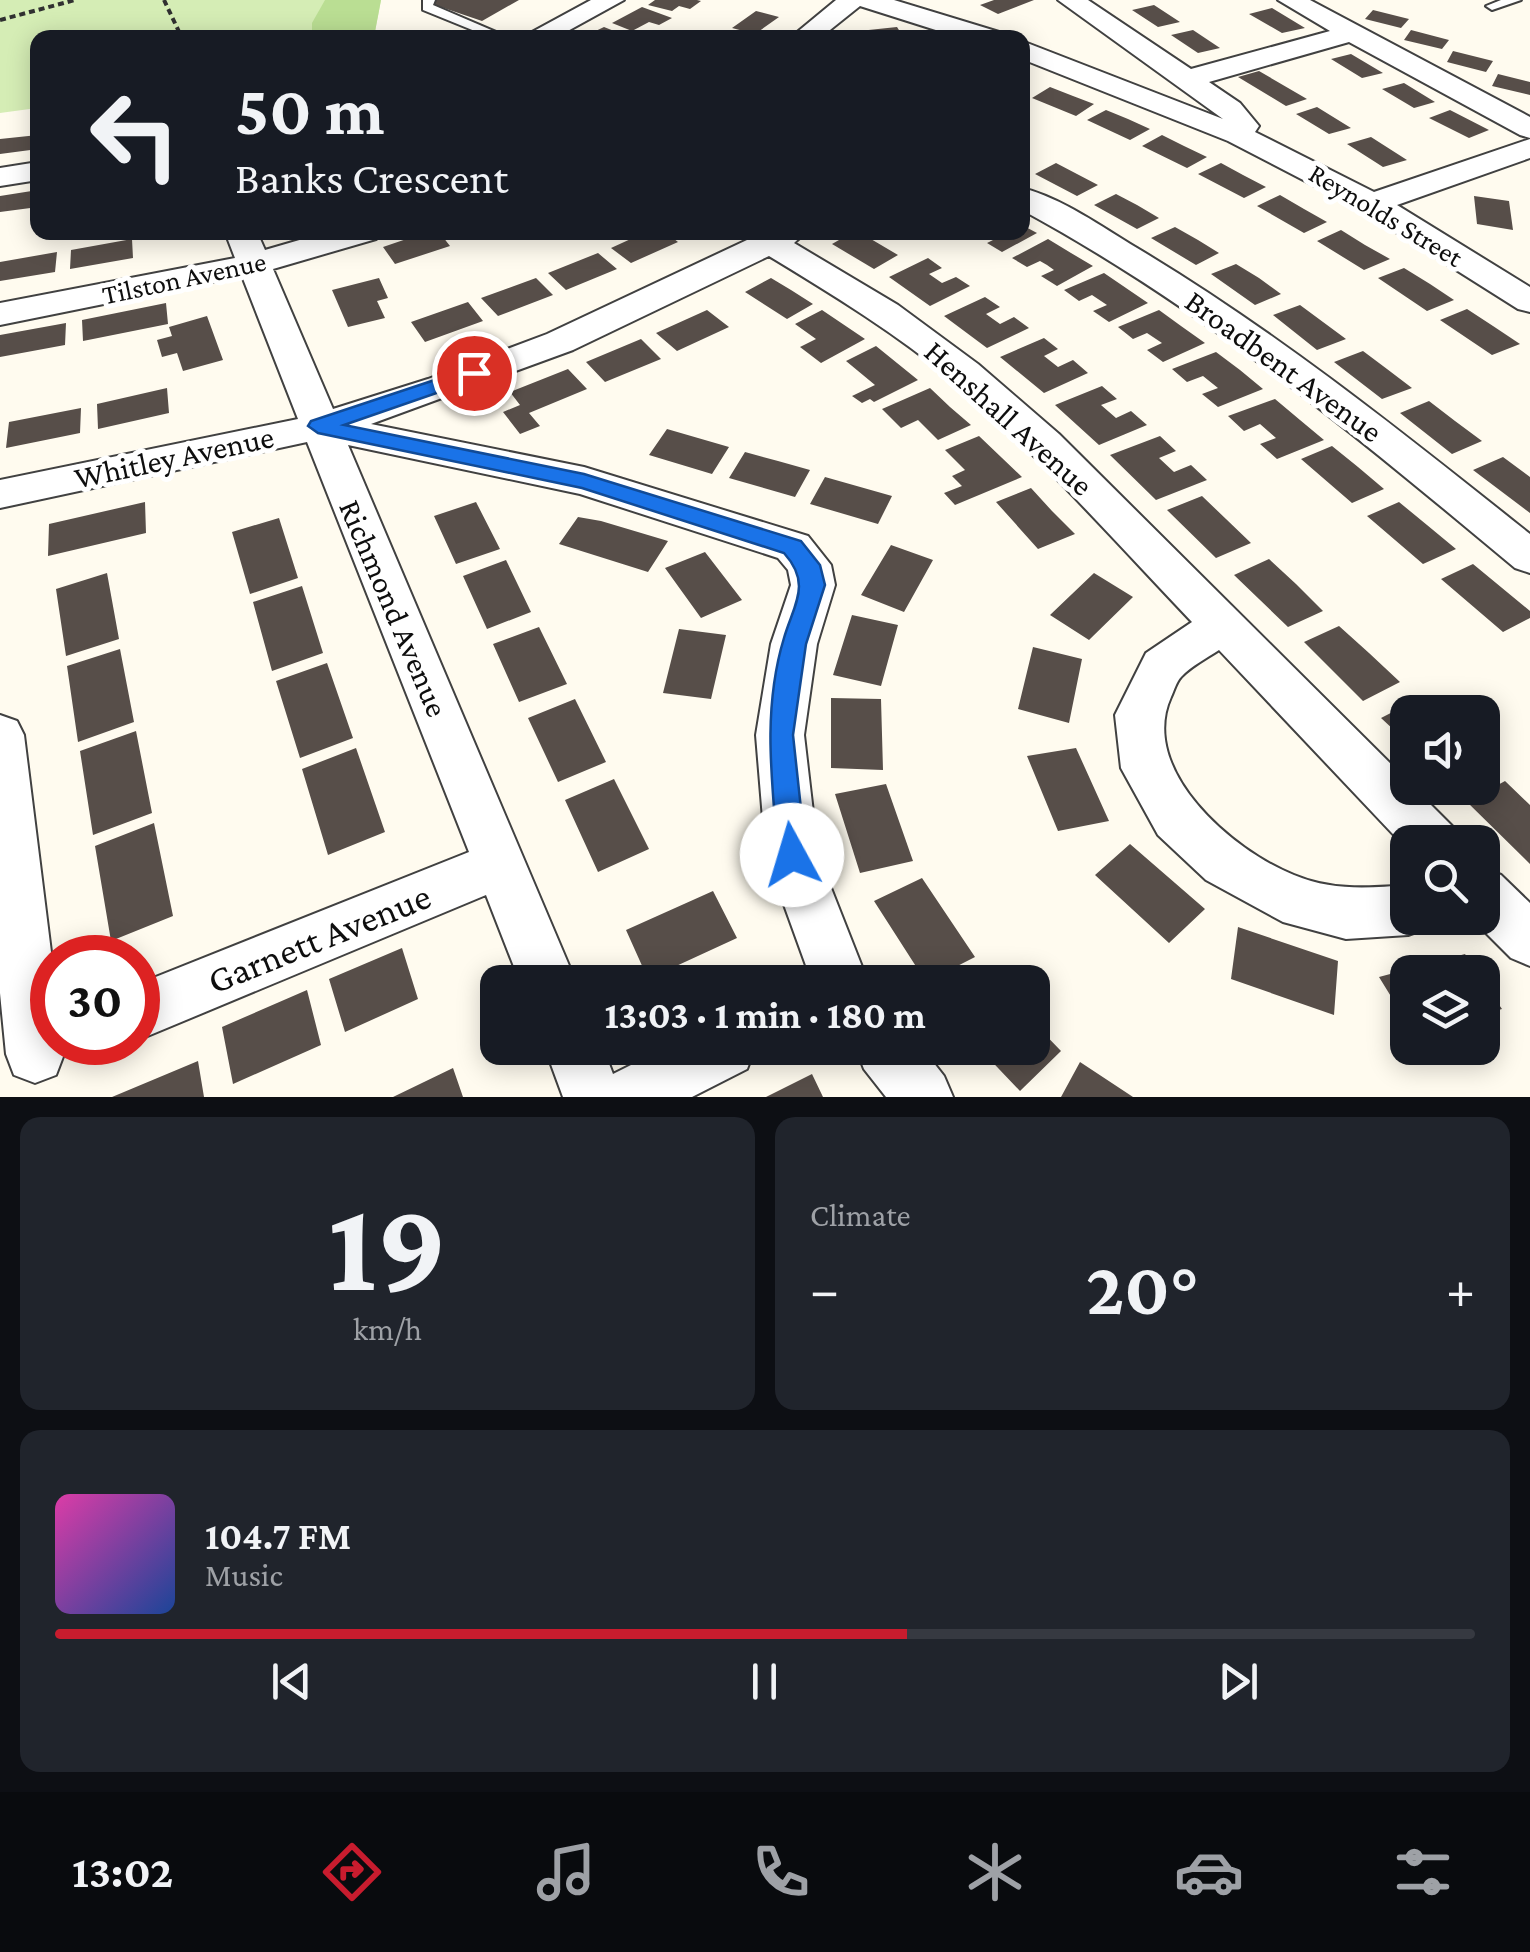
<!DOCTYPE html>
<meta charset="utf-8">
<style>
body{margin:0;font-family:"Crimson Pro",serif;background:#20242c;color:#f1f3f6;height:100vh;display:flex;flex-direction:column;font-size:38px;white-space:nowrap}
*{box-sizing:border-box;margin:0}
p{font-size:32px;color:#9ea1a6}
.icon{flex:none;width:55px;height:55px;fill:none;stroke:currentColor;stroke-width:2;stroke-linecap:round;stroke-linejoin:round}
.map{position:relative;height:1097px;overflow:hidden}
.details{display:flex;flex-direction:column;gap:20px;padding:20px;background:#0d0f14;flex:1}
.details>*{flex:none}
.top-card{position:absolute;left:30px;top:30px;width:1000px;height:210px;border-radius:20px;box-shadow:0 5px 25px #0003;background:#171b24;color:#f1f3f6;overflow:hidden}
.fabs{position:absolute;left:1390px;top:695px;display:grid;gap:20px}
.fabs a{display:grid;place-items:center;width:110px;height:110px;border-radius:20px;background:#171b24;box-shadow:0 5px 25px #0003;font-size:50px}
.speed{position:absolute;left:30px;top:935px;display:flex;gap:20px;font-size:50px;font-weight:700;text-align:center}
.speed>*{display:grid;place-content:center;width:130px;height:130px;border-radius:50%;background:#171b24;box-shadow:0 5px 25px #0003;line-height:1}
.speed .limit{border:15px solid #d22;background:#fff;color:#111}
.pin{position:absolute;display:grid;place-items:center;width:85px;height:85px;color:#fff;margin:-42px;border:5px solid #fff;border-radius:50%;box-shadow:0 2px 10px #0007}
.me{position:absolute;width:110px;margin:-55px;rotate:354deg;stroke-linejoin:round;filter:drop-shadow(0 0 8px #0008)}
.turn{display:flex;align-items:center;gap:35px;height:210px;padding:0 40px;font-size:45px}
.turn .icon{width:130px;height:130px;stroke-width:2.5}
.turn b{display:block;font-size:70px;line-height:85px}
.big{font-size:75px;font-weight:700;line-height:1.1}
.details .card{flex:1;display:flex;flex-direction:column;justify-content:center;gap:15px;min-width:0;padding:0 35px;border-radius:20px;background:#20242c}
.details .dial{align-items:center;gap:0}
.dial b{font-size:130px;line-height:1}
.song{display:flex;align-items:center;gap:30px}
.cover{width:120px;height:120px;border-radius:15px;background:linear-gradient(135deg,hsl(320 70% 55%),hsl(220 70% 35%))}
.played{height:10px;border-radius:5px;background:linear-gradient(90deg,#c81c2e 60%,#363941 60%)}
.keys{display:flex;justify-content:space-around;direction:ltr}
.heat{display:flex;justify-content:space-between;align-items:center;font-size:55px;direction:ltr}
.details .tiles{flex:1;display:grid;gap:20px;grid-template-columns:1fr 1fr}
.card:last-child{grid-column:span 2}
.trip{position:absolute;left:480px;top:965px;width:570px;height:100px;border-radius:20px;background:#171b24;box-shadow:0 5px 25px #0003;font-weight:700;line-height:100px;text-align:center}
.tabs{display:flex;height:160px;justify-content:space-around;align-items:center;background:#090b0e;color:#9ea1a6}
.tabs .icon{width:70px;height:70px}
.tabs .current{color:#c81c2e}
.tabs b{font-size:45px;color:#f1f3f6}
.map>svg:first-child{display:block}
.green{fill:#d5edb5}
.forest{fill:#bade93}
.building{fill:#574e49}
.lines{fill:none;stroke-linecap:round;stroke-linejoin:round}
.lane-casing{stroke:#414141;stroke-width:4}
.street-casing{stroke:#414141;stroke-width:4}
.path{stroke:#303030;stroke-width:4;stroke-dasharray:6 4;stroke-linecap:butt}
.lane{fill:#fff;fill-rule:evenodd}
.street{fill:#fff;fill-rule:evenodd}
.route{fill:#1a73e8;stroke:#114b97;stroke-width:2.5}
.labels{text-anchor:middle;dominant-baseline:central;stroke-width:10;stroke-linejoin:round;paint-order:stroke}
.far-street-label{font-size:28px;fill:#0e0e0e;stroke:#fff}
.street-label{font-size:32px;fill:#0e0e0e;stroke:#fff}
.near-street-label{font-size:38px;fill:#0e0e0e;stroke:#fff}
</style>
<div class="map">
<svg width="1530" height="1097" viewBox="0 0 1530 1097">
<rect width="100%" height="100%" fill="#fffbef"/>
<path class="green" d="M0 0H381L374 37 38 38 37 108 0 113Z"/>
<path class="forest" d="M325 0H381L374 37H312V23Z"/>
<path class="building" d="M435 0H519L482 21 429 3Z
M655 0H697L701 1 690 9 679 6 672 11 648 5Z
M994 0H1034L998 14 980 5Z
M1154 5 1180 22 1158 27 1132 10Z
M642 7 672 18 659 25 649 22 632 31 612 23Z
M1272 8 1305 28 1282 33 1249 14Z
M1373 10 1409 19 1401 28 1365 19Z
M756 11 779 17 755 34 732 28Z
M604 27 624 35 581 38Z
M897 27 904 38H843L840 33Z
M1193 30 1220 48 1198 53 1171 35Z
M1411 30 1449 40 1442 49 1404 40Z
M1453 51 1493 61 1486 72 1447 62Z
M1351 54 1383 73 1362 78 1331 59Z
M1259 71 1307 99 1286 106 1238 77Z
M1498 74 1530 82V95L1492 86Z
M1404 83 1435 102 1414 108 1382 89Z
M1050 87 1073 96 1094 104 1076 116 1032 98Z
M1317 107 1351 128 1329 134 1296 114Z
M1106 110 1128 119 1150 129 1130 140 1087 120Z
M1450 110 1489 130 1469 138 1429 118Z
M38 135V149L0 154V139Z
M1162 135 1184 146 1207 157 1187 168 1142 146Z
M1371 137 1407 160 1383 167 1347 144Z
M1056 163 1098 185 1077 196 1035 174Z
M1221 163 1243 175 1266 187 1244 198 1198 174Z
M38 190V207L0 212V196Z
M1116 194 1137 205 1159 218 1137 229 1094 205Z
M1280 195 1304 209 1327 222 1304 233 1257 206Z
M1474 196 1509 201 1513 230 1477 224Z
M1022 225 1037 233 1002 252 987 243 999 237 992 232H1022Z
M1175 227 1198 240 1219 253 1196 265 1151 238Z
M1341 230 1365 245 1390 259 1364 270 1317 241Z
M427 232H439L450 246 395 264 383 247Z
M646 232H665L678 242 631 263 611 248Z
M853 232H859L898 255 874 269 832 244Z
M132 239 133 258 70 269 71 250Z
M1048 239 1071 253 1093 266 1057 286 1041 276 1054 270 1047 265 1040 261 1027 267 1012 258Z
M57 252 55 272 0 281V262Z
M598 253 617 269 566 290 548 273Z
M928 258 942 268 929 274 942 283 956 277 970 286 930 306 889 277Z
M1236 264 1259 278 1281 294 1255 305 1211 274Z
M1404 268 1430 284 1454 300 1427 311 1378 278Z
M1104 273 1148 303 1109 322 1093 311 1107 305 1092 295 1079 301 1064 290Z
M379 278 388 298 377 301 385 318 348 327 332 290Z
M536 278 553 295 498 316 481 298Z
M771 278 791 290 813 304 787 319 745 292Z
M985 297 1000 307 986 314 1000 324 1014 317 1029 328 987 348 944 316Z
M468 302 483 321 425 342 411 322Z
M166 303 168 324 83 341 82 320Z
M1300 305 1346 339 1317 350 1273 315Z
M1467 309 1493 326 1520 344 1492 355 1440 320Z
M707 310 729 327 677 351 656 333Z
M822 310 865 339 821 363 800 347 816 339 795 324Z
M1159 310 1181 326 1205 343 1163 362 1147 350 1162 343 1147 333 1133 339 1118 327Z
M207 316 223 360 183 371 177 353 162 357 157 340 172 336 169 327Z
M66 323 65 345 0 357V335Z
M1044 338 1058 349 1044 356 1058 367 1073 360 1088 373 1044 393 1000 357Z
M641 339 661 359 605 382 586 362Z
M876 346 918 380 874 402 870 399 862 403 852 396 875 385 846 361Z
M1363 351 1387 369 1412 388 1382 399 1334 362Z
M1216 352 1240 370 1263 389 1218 407 1202 394 1218 388 1203 376 1187 382 1172 369Z
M568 369 587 389 529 413 540 426 520 434 503 412 520 405 510 392Z
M1102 386 1117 399 1101 405 1116 418 1131 411 1147 425 1099 445 1055 405Z
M167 388 169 413 98 429 97 404Z
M930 388 950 407 971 425 938 440 918 420 901 428 882 409Z
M1275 399 1300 420 1324 440 1277 459 1260 444 1276 438 1260 424 1244 431 1228 416Z
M1429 401 1455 421 1482 441 1452 454 1400 413Z
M81 408 80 433 6 448 9 422Z
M667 429 729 447 712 474 649 455Z
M979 436 1022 477 955 505 944 493 962 486 952 476 965 470 945 450Z
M1160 436 1176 451 1159 458 1174 472 1191 465 1207 480 1156 500 1110 455Z
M1332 446 1358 467 1384 489 1352 503 1301 459Z
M745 452 778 461 810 470 795 497 729 478Z
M1503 457 1530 477V513L1473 470Z
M825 477 892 496 878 524 810 504Z
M1031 488 1052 511 1075 534 1038 549 996 502Z
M1202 496 1226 519 1251 543 1216 558 1167 510Z
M145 502 146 533 48 556 49 524Z
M476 502 500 549 456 564 434 516Z
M1399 502 1427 525 1456 549 1423 564 1367 516Z
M578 517 601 521 668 541 648 572 559 544Z
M279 518 298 578 250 594 232 532Z
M891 545 933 560 904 612 861 595Z
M705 552 742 600 701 618 665 568Z
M1269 559 1296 584 1323 611 1288 627 1234 575Z
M506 560 531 612 487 629 463 576Z
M1473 564 1530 611V618L1503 632 1441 579Z
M107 573 119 639 66 656 56 589Z
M1094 573 1133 597 1089 640 1050 615Z
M302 586 323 653 272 671 253 602Z
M852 615 898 625 881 686 833 675Z
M1339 626 1369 653 1400 682 1363 701 1304 642Z
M539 627 567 684 519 702 493 644Z
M679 629 726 635 711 699 663 693Z
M1033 647 1082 659 1069 723 1018 709Z
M120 649 134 722 78 742 67 666Z
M327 663 353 738 300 758 276 681Z
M831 698 881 699 883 770 831 768Z
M575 699 606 762 558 782 528 718Z
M1418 699 1432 712H1408V743L1381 718Z
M136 731 152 813 93 835 80 751Z
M356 748 385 832 328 855 302 769Z
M1076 748 1109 821 1058 831 1027 756Z
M614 779 649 849 598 872 565 800Z
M1505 781 1530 805V864L1467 802Z
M886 784 913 861 860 873 835 794Z
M154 823 173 916 111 941 95 846Z
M1130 844 1205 909 1169 943 1095 875Z
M922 878 975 957 926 982 874 901Z
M713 891 737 938 648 979 626 930Z
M1238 927 1338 961 1334 1015 1231 979Z
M402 948 418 999 345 1032 329 979Z
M1465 954 1477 972H1408V1024L1379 977Z
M1482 980 1502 1009 1482 1015Z
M307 990 321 1045 233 1084 222 1027Z
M1032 1021 1061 1051 1020 1091 979 1048H1032Z
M198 1061 204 1097H112Z
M1080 1062 1127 1093 1133 1097H1061Z
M453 1068 463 1097H393Z
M812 1074 823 1097H766Z"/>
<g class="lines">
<defs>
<path id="lane" d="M423 0H435L433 5 510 38H492L423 10Z
M1501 0H1521L1492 10 1486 6Z"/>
<path id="street" d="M591 0H624L555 38H521Z
M836 0H894L999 32 1003 38H961L860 6 820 38H790Z
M1058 0H1088L1191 69 1330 31 1278 0H1310L1530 117V138L1520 135 1349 42 1209 82 1240 103 1259 126 1255 132 1374 192 1530 139V158L1397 205 1530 287V312L1518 309 1361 210 1228 141 1022 59V41L1223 119Z
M38 162V180L0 186V168Z
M1022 188C1062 198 1102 227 1137 248 1276 331 1403 433 1530 534V573L1515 568C1358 437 1203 308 1022 210Z
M225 232H257L265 250 327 232H381L376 239 273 269 333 409 428 379 547 334 764 232H806L794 243 898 305 978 364 1059 434 1408 781V788H1414L1452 826 1460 842H1408V850L1219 650C1207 658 1191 666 1181 677 1176 682 1174 691 1171 697 1138 770 1233 851 1294 875 1332 891 1368 888 1408 885V918H1432L1427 928 1408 935 1346 939 1283 922 1206 880 1158 835 1121 768 1115 715 1146 653 1192 622C1114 540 1039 455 953 381 896 333 833 295 769 256L573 350 371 424 584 467 808 536 831 565 835 585 817 644 804 735 818 855 868 982H812L766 855 756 735 771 644 791 585 788 570 778 558 580 494 348 445 576 982H520L486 895 138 1040V984L469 852 307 442 0 508V480L298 419 242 276 0 325V303L235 258Z
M0 715 17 721 24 735 52 960V1042H63L64 1054 56 1075 35 1083 14 1075 6 1054 0 993Z
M1482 868 1501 875 1530 903V966L1511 958 1471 918H1482Z
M545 1048H603L613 1074 665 1048H755L747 1069 692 1097H563Z
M856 1048H922L944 1076 953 1097H886L864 1069Z"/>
</defs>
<use href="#lane" class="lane-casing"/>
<use href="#street" class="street-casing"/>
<path class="path" d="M164 0 182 38
M0 20 75 0"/>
<use href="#lane" class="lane"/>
<use href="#street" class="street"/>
</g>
<path class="route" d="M474 367 483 373 480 378 344 425 584 474 801 541 820 565 825 585 806 644 793 735 806 855 802 864 792 868 782 864 778 855C772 782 762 710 784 638 794 604 812 584 784 553L582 488 318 433 308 426 311 421Z"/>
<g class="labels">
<g class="far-street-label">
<text transform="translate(1386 215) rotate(31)">Reynolds Street</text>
<text transform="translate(184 278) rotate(-12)">Tilston Avenue</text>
</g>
<g class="street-label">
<text transform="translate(1284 366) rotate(36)">Broadbent Avenue</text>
<text transform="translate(1009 418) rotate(42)">Henshall Avenue</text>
<text transform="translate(174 457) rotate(-12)">Whitley Avenue</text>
<text transform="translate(394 608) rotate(67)">Richmond Avenue</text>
</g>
<g class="near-street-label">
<text transform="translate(319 938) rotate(-22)">Garnett Avenue</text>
</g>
</g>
</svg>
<div class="fabs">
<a><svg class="icon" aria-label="sound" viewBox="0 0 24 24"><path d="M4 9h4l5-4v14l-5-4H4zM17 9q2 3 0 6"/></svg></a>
<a><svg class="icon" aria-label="search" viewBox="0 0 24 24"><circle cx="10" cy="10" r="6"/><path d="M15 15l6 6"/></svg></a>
<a><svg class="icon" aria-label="layers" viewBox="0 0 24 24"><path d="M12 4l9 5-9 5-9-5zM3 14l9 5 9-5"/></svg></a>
</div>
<div class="speed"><div class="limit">30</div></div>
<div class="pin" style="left:474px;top:373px;background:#d93025"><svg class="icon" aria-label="arrive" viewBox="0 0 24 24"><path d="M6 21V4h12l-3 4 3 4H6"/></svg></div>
<svg class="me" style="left:792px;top:855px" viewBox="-20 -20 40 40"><circle r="19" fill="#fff"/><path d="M0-13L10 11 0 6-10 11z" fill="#1a73e8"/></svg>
<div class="trip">13:03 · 1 min · 180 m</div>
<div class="top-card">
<div class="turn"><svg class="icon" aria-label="left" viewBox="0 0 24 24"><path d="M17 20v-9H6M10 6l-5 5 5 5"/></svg><div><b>50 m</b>Banks Crescent</div></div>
</div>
</div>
<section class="details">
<div class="tiles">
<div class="card dial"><b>19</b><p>km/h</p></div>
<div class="card"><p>Climate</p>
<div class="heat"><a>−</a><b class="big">20°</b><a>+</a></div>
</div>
<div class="card">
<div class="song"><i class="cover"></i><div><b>104.7 FM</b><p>Music</p></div></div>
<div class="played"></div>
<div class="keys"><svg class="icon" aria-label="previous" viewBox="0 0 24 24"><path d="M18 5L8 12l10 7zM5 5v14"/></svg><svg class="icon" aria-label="pause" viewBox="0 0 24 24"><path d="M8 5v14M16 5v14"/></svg><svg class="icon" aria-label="next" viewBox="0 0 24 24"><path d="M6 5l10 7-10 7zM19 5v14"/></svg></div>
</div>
</div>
</section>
<nav class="tabs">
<b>13:02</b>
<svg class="icon current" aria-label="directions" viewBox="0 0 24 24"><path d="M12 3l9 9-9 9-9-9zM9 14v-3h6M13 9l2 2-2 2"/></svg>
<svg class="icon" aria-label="music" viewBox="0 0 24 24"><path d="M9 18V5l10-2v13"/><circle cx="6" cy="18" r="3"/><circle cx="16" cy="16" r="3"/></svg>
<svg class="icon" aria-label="phone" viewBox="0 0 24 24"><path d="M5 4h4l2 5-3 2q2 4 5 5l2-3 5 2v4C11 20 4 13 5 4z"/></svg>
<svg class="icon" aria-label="climate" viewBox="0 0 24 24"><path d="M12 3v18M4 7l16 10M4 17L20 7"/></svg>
<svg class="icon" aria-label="car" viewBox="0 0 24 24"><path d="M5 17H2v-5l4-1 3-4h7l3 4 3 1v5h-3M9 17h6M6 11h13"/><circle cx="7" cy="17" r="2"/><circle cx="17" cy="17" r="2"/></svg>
<svg class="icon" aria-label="filters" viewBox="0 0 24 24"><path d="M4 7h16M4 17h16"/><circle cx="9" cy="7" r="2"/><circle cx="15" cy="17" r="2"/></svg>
</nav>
